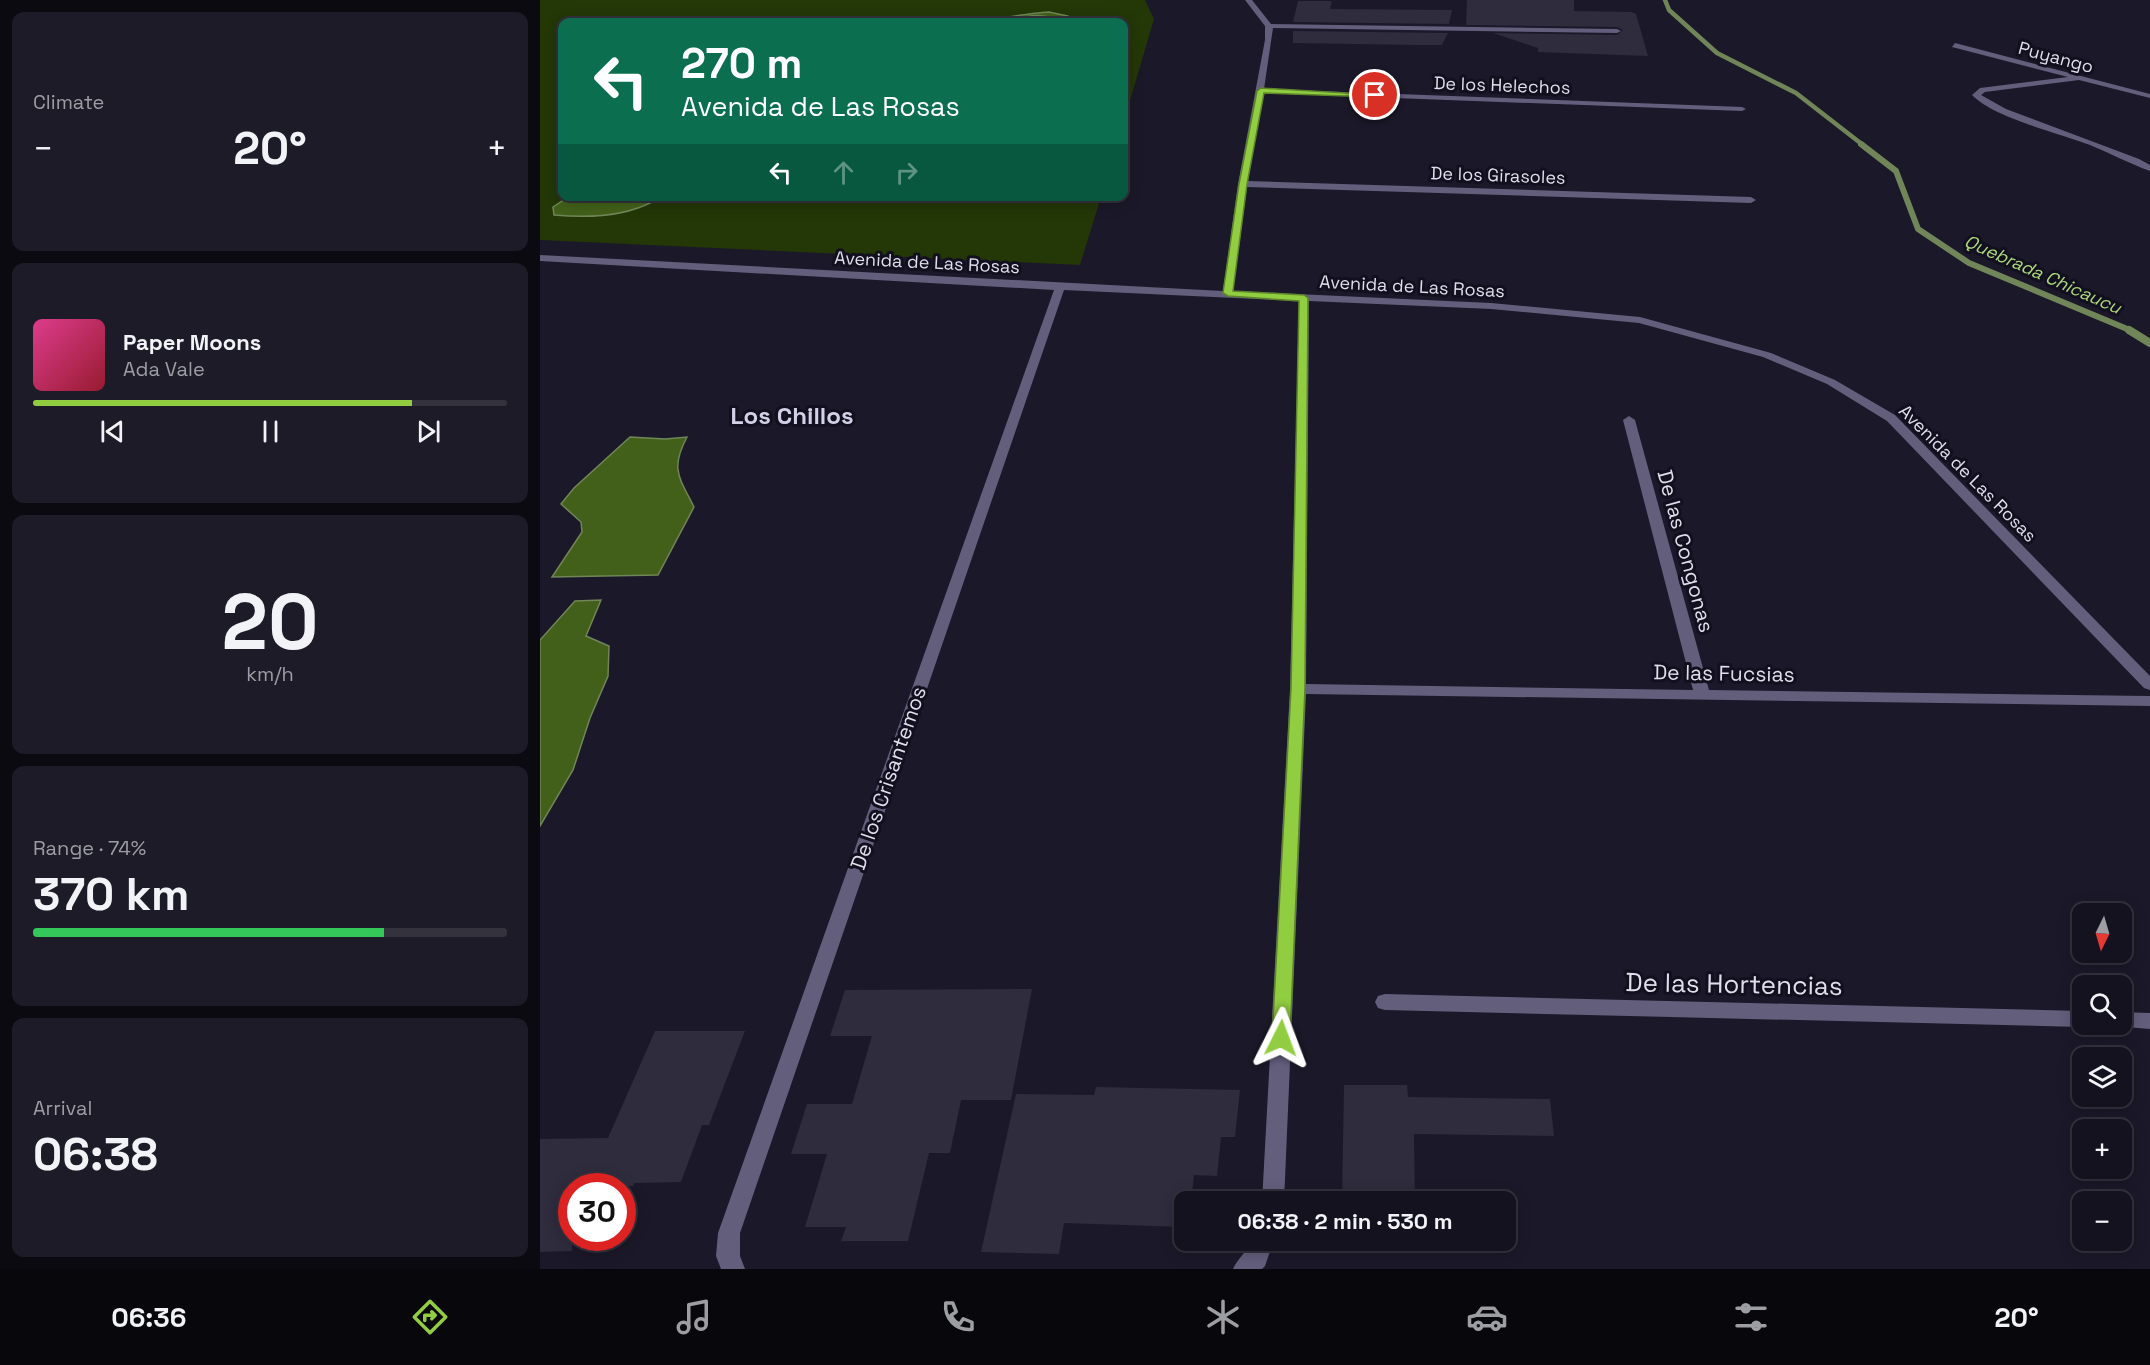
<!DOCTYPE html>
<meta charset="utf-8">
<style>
body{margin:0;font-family:"Space Grotesk",sans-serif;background:#1d1b28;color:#f1f3f6;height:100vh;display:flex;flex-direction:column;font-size:22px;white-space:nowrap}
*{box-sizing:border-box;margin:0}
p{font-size:20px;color:#9d9ea4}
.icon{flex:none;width:33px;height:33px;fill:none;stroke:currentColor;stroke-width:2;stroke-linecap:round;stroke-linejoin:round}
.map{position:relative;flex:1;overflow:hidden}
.side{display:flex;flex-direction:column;gap:12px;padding:12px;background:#0b0a11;width:540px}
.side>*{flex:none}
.top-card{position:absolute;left:18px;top:18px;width:570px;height:183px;border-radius:12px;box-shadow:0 3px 15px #0003,0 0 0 2px #33323d;background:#0b6e4f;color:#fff;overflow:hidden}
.needle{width:39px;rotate:185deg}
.fabs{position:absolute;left:1532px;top:903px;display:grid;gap:12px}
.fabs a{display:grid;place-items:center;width:60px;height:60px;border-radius:12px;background:#14121f;box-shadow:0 3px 15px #0003,0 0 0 2px #33323d;font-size:30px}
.speed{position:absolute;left:18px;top:1173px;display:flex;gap:12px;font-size:30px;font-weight:700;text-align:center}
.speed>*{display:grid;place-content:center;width:78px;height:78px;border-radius:50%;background:#14121f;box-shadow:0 3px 15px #0003,0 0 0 2px #33323d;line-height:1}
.speed .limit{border:9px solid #d22;background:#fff;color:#111}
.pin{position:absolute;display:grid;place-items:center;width:51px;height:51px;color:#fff;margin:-26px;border:3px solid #fff;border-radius:50%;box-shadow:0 2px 6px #0007}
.me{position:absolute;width:66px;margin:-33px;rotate:3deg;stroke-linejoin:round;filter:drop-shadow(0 0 4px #0008)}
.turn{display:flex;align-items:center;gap:21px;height:126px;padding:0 24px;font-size:27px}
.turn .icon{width:78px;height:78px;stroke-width:2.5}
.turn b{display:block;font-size:42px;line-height:51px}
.lanes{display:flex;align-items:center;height:57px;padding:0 24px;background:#0003;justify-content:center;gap:30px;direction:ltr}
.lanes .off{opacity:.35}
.big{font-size:45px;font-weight:700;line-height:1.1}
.side .tile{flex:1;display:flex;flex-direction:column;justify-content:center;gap:9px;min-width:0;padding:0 21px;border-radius:12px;background:#1d1b28}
.side .dial{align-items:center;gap:0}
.dial b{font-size:78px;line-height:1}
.song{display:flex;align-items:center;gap:18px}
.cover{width:72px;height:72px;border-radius:9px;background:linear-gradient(135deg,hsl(330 70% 55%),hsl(350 70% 35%))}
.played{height:6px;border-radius:3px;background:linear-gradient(90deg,#91cd40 80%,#33323d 80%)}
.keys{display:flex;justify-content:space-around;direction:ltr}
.heat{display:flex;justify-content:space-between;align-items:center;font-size:33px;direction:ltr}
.charge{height:9px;border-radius:4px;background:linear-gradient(90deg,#34c759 74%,#33323d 0)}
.trip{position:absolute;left:634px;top:1191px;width:342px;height:60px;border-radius:12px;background:#14121f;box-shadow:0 3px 15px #0003,0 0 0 2px #33323d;font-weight:700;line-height:60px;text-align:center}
.tabs{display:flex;height:96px;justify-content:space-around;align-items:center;background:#08070c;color:#9d9ea4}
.tabs .icon{width:42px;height:42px}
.tabs .active{color:#91cd40}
.tabs b{font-size:27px;color:#f1f3f6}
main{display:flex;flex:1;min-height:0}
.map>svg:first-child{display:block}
.green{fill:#233707}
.water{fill:#426019;stroke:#718658;stroke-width:1.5}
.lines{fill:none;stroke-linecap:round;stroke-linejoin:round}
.stream-far2{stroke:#718658;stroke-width:4.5}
.stream-far1{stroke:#718658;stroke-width:6}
.stream{stroke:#718658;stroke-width:8}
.building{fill:#2e2c3d}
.minor{fill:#625e7c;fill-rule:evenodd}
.route{fill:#91cd40;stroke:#5e852a;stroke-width:1.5}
.labels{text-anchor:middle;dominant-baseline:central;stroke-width:6;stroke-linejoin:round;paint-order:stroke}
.far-street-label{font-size:18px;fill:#dfdeea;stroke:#120f1f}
.far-water-label{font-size:18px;font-style:italic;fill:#adda7a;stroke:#120f1f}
.street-label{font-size:21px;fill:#dfdeea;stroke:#120f1f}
.quarter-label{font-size:24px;font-weight:bold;fill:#d2d0e7;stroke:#120f1f}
.near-street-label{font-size:26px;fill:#dfdeea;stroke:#120f1f}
</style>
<main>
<section class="side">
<div class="tile"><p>Climate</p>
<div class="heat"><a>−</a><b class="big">20°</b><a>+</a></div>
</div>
<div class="tile">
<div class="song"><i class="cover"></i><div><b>Paper Moons</b><p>Ada Vale</p></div></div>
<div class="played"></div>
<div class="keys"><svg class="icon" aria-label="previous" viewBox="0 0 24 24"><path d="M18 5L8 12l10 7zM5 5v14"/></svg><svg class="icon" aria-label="pause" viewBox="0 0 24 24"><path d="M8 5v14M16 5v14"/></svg><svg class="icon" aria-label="next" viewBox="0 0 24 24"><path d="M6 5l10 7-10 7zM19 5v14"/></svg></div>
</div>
<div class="tile dial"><b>20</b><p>km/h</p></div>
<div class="tile"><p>Range · 74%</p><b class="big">370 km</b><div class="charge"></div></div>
<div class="tile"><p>Arrival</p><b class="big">06:38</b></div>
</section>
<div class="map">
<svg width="1610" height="1269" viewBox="0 0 1610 1269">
<rect width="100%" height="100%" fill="#1b1829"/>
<path class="green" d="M0 0H605L614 19 584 121V22H22V196L561 197 540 265 0 240Z"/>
<path class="water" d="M509 12 528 16 527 22H509V17C499 14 486 16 476 19L475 22H477H423C452 21 479 14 509 12Z
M28 197V196L114 197 112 202C83 217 46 218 14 215L13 207Z
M90 437 125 439 147 437C130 469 139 477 154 507L118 575 12 577 42 532 41 522 21 504 34 488Z
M61 600 46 636 69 646 68 676 50 718 33 770 0 826V640L35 601Z"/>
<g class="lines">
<path class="stream-far2" d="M1125 0 1129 10 1177 53 1256 93 1323 145"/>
<path class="stream-far1" d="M1321 144 1356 171 1378 229 1429 263 1592 331"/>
<path class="stream" d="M1589 330 1610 343"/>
</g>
<path class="building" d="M927 0H1034V11L1092 12 1096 14 1108 56 998 52V48L953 33 1077 35 1083 30 1077 27 926 25Z
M758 1H792L790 9 912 10 909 24 753 22Z
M753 31 908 33 902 45H876L753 43Z
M492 989 471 1100H421L410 1153H389L368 1241H301L306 1227H265L287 1154H251L267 1104H312L332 1036H290L305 990Z
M115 1031H205L169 1125H162L141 1182 94 1183 93 1186H32V1251L0 1252V1139L68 1138Z
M804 1085H867L868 1097 1010 1099 1014 1136 874 1134 875 1202 802 1201Z
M556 1087 700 1090 695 1137H681L677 1176 654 1175 651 1202H645V1227L524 1223 519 1254 441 1252 476 1094 554 1095Z"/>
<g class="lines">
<path class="minor" d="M705 0H712L731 24 1077 29 1081 31 1077 33 733 28 724 89 1202 107 1206 109 1202 111 723 93 708 181 1211 197 1216 200 1211 203 707 187 693 291 951 303 1100 317 1231 353 1295 380 1355 415 1610 676V690L1604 688 1347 421 1287 384 1223 357 1099 323 951 309 769 301 766 684 1153 690 1083 420 1089 416 1095 420 1169 690 1610 696V706L766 694 744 1202H722L750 689 759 301 524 290 200 1233V1256L205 1269H181L176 1256 178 1233 514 290 0 261V255L683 291 698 184 725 40V26Z
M1415 43 1610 94V98L1539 80 1445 92 1441 95 1466 109 1599 159 1610 165V171C1590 164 1570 153 1550 145 1519 133 1454 118 1432 95L1440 88 1528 77 1412 47Z
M845 994 1542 1011V1024H1549L1542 1027 845 1010 838 1008 835 1002 838 996Z
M1581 1012 1610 1013V1029L1574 1026 1581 1024Z
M711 1240H734L725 1266 722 1269H693C698 1258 707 1252 711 1240Z"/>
</g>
<path class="route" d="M721 88 839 95 835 97 724 93 707 184 693 291 764 295 768 298 765 688 750 1038 748 1044 741 1046 734 1044 732 1038 751 688 759 301 688 296 683 293 699 184 717 91Z"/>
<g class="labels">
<g class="far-street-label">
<text transform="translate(1516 57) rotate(15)">Puyango</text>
<text transform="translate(962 85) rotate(2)">De los Helechos</text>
<text transform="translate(958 175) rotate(2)">De los Girasoles</text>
<text transform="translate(387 262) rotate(3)">Avenida de Las Rosas</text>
<text transform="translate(872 286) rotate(3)">Avenida de Las Rosas</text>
<text transform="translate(1428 473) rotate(45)">Avenida de Las Rosas</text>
</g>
<g class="far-water-label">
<text transform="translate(1503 274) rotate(24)">Quebrada Chicaucu</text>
</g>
<g class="street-label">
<text transform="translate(1146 551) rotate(75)">De las Congonas</text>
<text transform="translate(1184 673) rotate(1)">De las Fucsias</text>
<text transform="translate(348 778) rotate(-71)">De los Crisantemos</text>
</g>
<g class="quarter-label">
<text x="252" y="415">Los Chillos</text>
</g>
<g class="near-street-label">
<text transform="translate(1194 984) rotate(1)">De las Hortencias</text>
</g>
</g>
</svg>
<div class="fabs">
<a><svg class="needle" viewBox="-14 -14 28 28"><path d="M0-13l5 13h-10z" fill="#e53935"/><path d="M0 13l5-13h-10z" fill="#9d9ea4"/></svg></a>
<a><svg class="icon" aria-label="search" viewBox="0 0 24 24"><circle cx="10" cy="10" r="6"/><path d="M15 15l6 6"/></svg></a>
<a><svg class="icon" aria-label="layers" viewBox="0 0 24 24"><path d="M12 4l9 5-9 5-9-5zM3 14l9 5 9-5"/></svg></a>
<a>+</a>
<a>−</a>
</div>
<div class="speed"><div class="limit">30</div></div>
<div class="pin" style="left:835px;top:95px;background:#d93025"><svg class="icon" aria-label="arrive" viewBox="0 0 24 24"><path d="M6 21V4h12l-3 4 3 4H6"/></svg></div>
<svg class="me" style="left:741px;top:1038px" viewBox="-20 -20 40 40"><path d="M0-17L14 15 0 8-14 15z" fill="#91cd40" stroke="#fff" stroke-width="4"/></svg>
<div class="trip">06:38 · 2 min · 530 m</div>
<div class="top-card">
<div class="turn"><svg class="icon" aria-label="left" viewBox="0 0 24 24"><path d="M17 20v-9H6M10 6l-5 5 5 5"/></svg><div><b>270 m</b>Avenida de Las Rosas</div></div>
<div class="lanes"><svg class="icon" aria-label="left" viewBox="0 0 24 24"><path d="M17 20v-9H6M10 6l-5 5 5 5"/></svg><svg class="icon off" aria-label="ahead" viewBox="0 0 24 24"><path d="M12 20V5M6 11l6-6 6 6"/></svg><svg class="icon off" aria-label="right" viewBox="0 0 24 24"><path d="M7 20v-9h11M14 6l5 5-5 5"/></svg></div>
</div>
</div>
</main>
<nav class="tabs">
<b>06:36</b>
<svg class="icon active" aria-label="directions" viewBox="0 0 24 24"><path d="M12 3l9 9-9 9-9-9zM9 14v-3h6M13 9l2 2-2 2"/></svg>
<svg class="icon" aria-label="music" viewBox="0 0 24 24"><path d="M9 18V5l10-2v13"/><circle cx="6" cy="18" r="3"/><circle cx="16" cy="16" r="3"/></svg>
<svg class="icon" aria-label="phone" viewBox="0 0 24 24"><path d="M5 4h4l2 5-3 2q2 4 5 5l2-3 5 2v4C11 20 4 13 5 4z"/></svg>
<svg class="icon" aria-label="climate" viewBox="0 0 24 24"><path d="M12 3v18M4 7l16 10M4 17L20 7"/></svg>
<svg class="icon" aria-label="car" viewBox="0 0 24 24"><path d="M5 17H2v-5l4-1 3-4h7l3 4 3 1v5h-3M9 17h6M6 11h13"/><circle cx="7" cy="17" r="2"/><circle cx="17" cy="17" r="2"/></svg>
<svg class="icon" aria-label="filters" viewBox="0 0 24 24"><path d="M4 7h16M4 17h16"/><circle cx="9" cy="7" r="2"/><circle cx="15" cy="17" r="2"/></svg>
<b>20°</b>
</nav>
